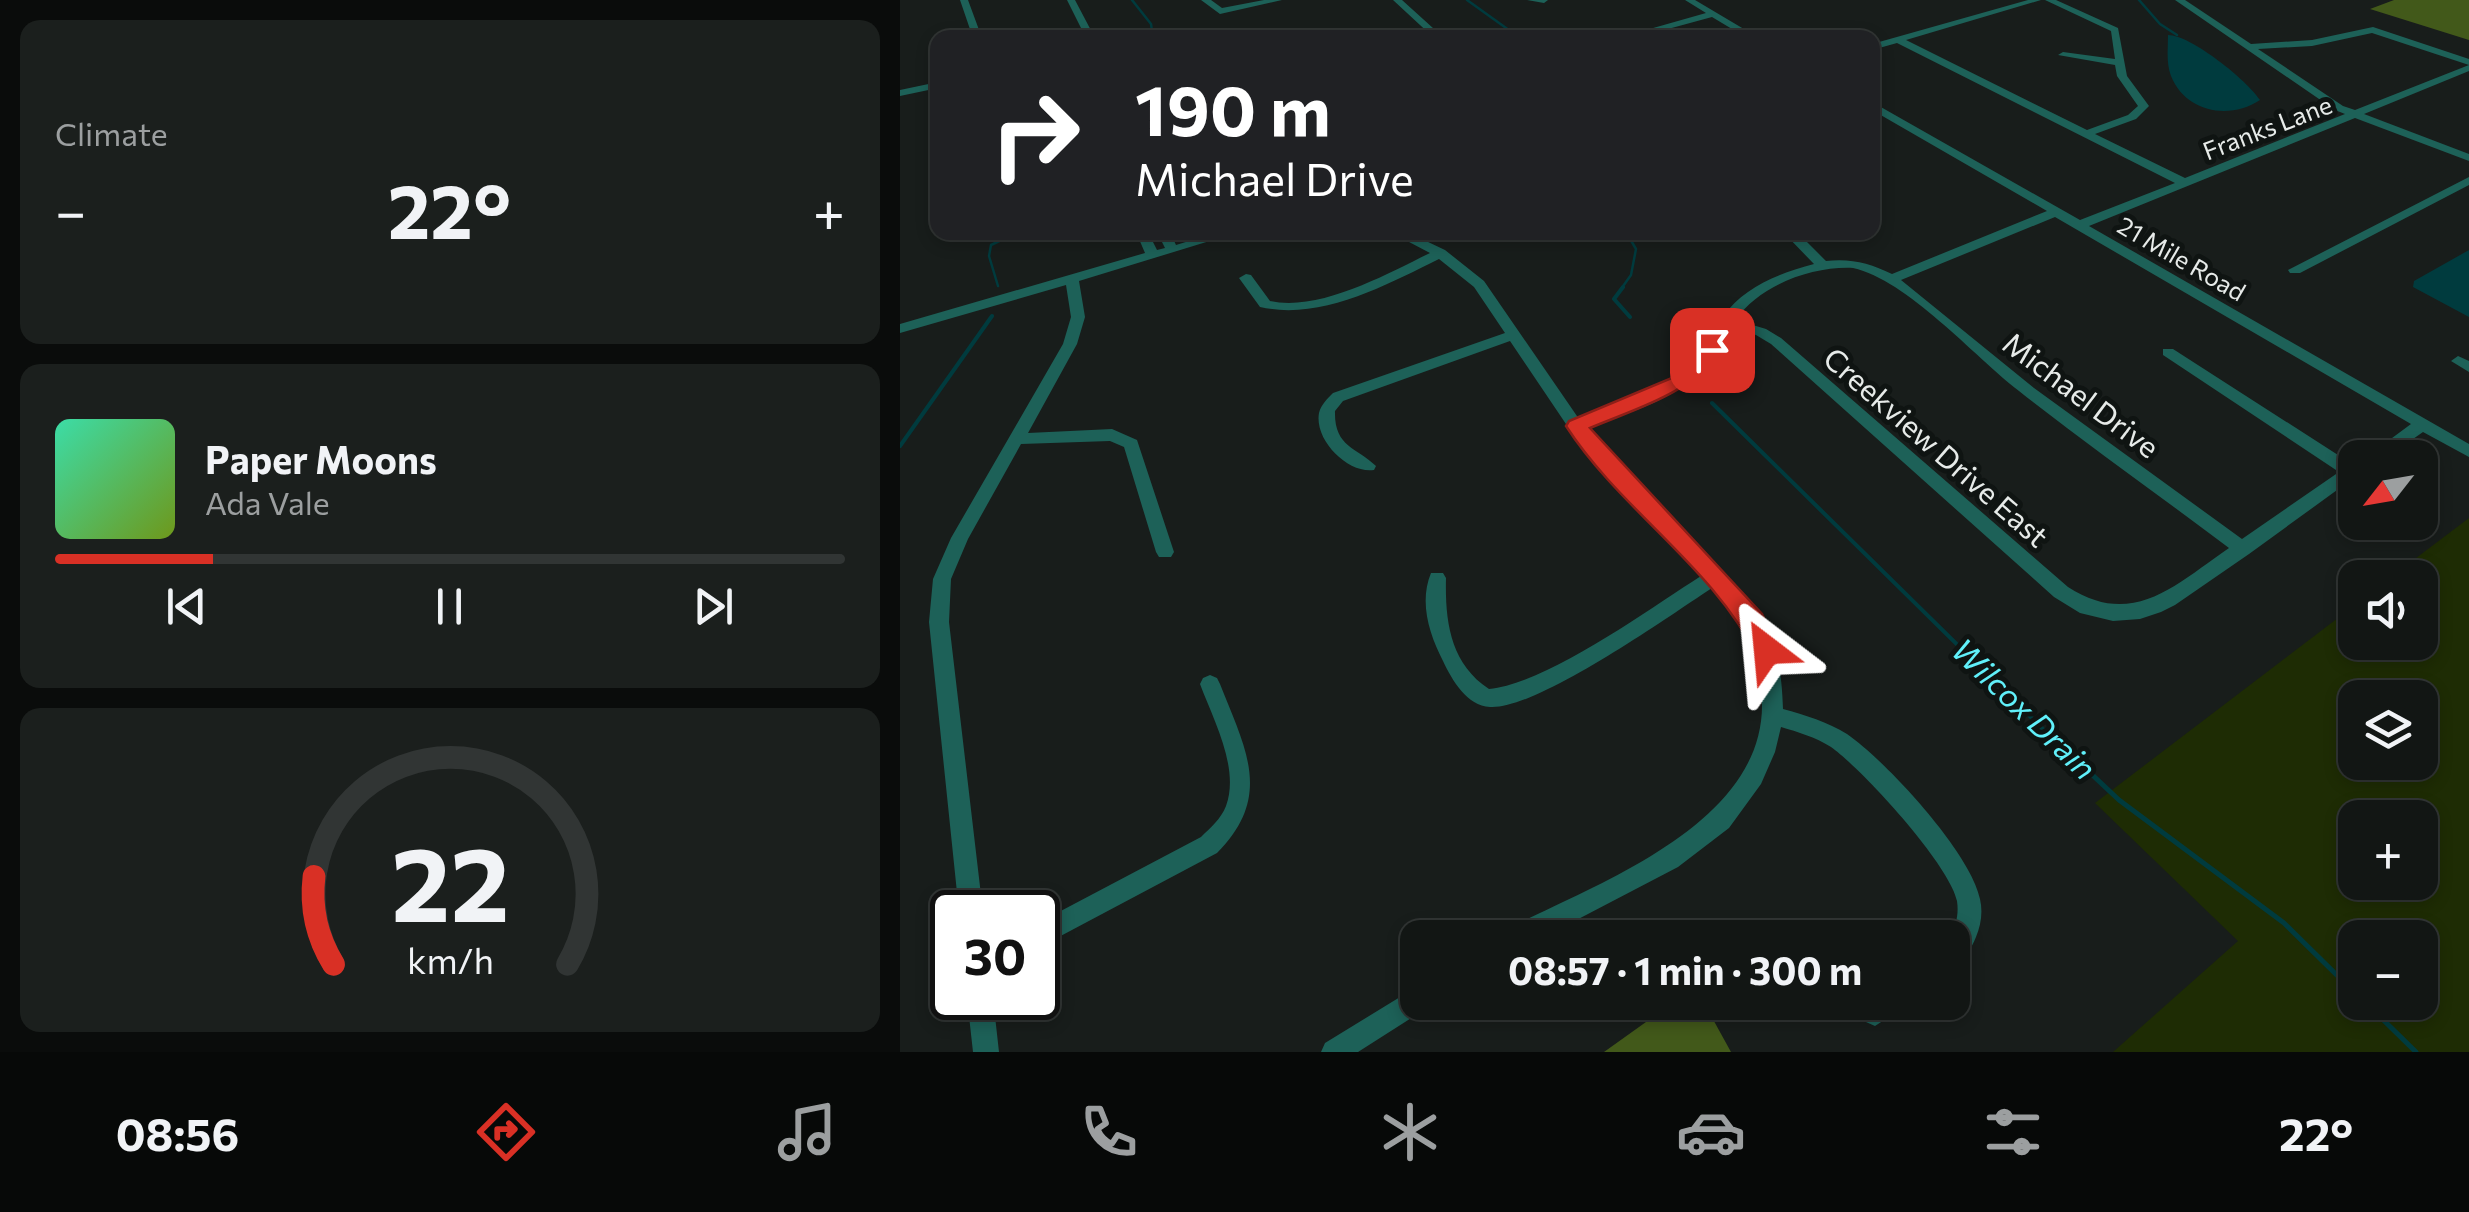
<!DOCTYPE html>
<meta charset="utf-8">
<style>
body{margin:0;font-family:Commissioner,sans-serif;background:#1b1f1d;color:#f1f3f6;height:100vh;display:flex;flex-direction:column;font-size:38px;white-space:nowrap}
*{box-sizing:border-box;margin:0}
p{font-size:32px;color:#9c9fa0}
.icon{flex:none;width:55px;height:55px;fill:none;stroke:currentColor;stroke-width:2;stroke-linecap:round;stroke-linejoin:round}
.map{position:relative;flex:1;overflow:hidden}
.drawer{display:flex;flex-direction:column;gap:20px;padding:20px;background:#0a0c0b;width:900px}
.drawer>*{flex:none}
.banner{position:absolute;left:30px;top:30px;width:950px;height:210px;border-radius:20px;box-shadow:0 5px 15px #0003,0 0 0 2px #313534;background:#202124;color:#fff;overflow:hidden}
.needle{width:65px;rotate:239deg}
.fabs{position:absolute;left:1438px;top:440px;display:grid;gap:20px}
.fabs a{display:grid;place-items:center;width:100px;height:100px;border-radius:20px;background:#121614;box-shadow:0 5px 15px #0003,0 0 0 2px #313534;font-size:50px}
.speed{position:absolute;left:30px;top:890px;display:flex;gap:20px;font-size:50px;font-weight:700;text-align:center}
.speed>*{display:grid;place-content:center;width:130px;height:130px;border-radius:50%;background:#121614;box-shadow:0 5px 15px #0003,0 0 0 2px #313534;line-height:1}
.speed .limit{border:5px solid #111;border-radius:15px;background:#fff;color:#111}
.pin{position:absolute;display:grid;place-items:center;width:85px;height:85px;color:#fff;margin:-42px;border-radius:20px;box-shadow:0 5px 15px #0006}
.me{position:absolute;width:110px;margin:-55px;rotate:331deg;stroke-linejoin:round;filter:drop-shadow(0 0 8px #0008)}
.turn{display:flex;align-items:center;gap:35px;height:210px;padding:0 40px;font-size:45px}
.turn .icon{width:130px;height:130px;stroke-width:2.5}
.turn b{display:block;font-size:70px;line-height:85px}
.big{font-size:75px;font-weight:700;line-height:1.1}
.drawer .tile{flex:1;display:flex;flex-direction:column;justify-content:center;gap:15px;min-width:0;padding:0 35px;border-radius:20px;background:#1b1f1d}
.drawer .dial{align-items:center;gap:0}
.dial svg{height:260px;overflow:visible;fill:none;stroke:#313534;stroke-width:7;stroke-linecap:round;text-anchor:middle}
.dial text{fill:#f1f3f6;stroke:none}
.song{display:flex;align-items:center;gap:30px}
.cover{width:120px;height:120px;border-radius:15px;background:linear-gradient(135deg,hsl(160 70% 55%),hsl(80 70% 35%))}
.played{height:10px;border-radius:5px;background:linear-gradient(90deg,#d93025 20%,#313534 20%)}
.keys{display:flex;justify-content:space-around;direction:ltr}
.heat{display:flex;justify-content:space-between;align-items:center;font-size:55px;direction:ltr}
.trip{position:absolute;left:500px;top:920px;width:570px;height:100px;border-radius:20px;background:#121614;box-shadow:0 5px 15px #0003,0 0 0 2px #313534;font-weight:700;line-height:100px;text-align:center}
.tabs{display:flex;height:160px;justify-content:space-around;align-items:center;background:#070908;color:#9c9fa0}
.tabs .icon{width:70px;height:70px}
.tabs .selected{color:#d93025}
.tabs b{font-size:45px;color:#f1f3f6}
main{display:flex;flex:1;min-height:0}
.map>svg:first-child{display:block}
.green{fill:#1e2c04;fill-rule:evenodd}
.forest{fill:#42591a}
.water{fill:#003b3e}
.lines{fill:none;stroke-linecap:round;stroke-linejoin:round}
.stream-far2{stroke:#003b3e;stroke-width:2.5}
.stream-far1{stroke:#003b3e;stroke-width:4}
.stream{stroke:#003b3e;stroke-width:5}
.minor{fill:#1d6158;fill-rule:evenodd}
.route{fill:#d93025;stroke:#8d1f18;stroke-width:2.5}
.labels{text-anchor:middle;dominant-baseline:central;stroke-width:10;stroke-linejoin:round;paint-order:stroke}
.far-street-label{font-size:25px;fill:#e7ebe9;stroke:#0f1412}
.street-label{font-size:30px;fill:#e7ebe9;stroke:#0f1412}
.water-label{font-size:32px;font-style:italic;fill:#60f0fa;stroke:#0f1412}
</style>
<main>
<section class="drawer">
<div class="tile"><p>Climate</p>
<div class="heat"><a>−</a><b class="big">22°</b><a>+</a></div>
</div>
<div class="tile">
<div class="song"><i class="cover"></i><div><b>Paper Moons</b><p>Ada Vale</p></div></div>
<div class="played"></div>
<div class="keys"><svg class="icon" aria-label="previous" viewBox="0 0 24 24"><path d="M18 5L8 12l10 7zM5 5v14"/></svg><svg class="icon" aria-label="pause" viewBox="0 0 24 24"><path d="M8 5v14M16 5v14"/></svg><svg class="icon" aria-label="next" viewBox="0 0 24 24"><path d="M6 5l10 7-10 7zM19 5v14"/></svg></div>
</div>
<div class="tile dial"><svg viewBox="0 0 100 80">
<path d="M14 69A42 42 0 1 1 86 69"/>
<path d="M14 69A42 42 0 0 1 8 42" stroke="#d93025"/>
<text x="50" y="56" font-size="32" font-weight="700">22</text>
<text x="50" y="72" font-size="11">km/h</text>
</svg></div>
</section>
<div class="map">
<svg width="1569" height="1052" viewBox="0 0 1569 1052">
<rect width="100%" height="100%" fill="#181d1b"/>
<path class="green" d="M1569 518V1052H1213L1338 941 1195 803 1455 605V642H1520V578L1491 577ZM1455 698H1520V762H1455ZM1455 818H1520V882H1455ZM1455 938H1520V1002H1455Z"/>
<path class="forest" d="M1494 0H1569V40L1470 9Z
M774 1002 804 1003 831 1052H704Z"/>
<path class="water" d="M1268 35C1291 35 1348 81 1360 100 1330 120 1286 113 1271 76 1266 63 1268 48 1268 35Z
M1569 250V317L1513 287 1514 281Z"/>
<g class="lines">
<path class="stream-far2" d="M232 0 251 24 253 38
M567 0 620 38
M1239 0 1260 24 1277 35
M98 286 89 256 91 245 118 232
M721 289 731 275 736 249 726 232"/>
<path class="stream-far1" d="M723 287 714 299 730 317
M812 403 1154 740
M0 446 92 316"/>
<path class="stream" d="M1152 737 1219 800 1384 923 1455 993
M1465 1002 1516 1052"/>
<path class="minor" d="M60 0H68L82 38H73Z
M167 0H175L195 38H186Z
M301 0H311L322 8 364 0H382L320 14Z
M493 0H502L544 38H534Z
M627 0H648L644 3Z
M785 0H795L859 38H847L812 17 735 38H718L806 13Z
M1128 0H1141L1006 40 1187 130 1228 115 1238 106 1217 76 1215 65 1158 55 1163 52 1215 59 1211 31 1145 0H1156L1218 28 1227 76 1249 106 1236 119 1195 134 1285 178 1445 114 1435 110 1275 0H1285L1351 44 1412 40 1473 27 1569 59V65L1472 33 1412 46 1358 49 1443 106 1455 110 1569 65V71L1464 114 1569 154V161L1455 118 1189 226 1569 444V457L1523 432 1486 458H1465L1511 424 1155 217 1001 280 1134 388 1342 539 1439 472 1263 355V349H1273L1452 464 1455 463V477L1349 554 1275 605 1261 612 1240 619 1213 621 1180 613 1154 597 871 344 856 335 831 328C798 395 752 404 687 428L732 482 817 569 822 571 825 577C869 622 881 645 883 709 905 715 928 722 947 734 986 761 1071 853 1080 899 1083 912 1081 925 1076 937 1071 949 1065 960 1052 965V938H1049C1056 926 1059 915 1057 901 1050 865 962 769 931 747 915 737 898 732 881 727L875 752 861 784 829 828 778 867 642 938H604L607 929C698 883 864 824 862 703 862 648 849 627 812 588 769 616 637 710 590 707 567 706 552 680 543 661 529 634 519 602 531 573H543L546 578C545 621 550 663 589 689 648 683 749 609 801 576L720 490 670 430 610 341 443 401 435 411C434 447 456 447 476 466L474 470C448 474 414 440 419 413 421 405 427 399 433 393L605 333 574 287 539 259C486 285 421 321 360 307L339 278 346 274 351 275 370 301C419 312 487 274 530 253L490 232H507L545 250 584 281 679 419C728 402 785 387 811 339 816 331 819 325 819 318L823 317C843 287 880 273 914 264L883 232H897L926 261C950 258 970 263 992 274L1147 211 972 110V102L1180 220 1275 183 997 43 972 50V44ZM953 268C1007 280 1074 356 1119 391 1187 445 1259 495 1329 548 1275 585 1233 629 1168 587L881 338 866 329 836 320C859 285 913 266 953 268Z
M407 31 419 38H377Z
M38 82V88L0 96V90Z
M1569 177V185L1400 273H1390L1388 270Z
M236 232H248L257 250 265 248 257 232H270L276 245 318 232H339L179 281 185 317 177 344 128 433 212 429 237 440 274 552 271 557H259L256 552 224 447 210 441 121 444 68 539 51 579 49 622 83 912H59L29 622 33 579 51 538 163 344 171 317 166 285 0 333V324L245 253Z
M1558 356 1569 361V372L1551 361Z
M310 675 317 678 320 684C345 748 374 796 317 853L138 948V923L301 837C310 828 321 819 326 806 340 768 313 719 300 684L303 678Z
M518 986V1002H529L527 1008 458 1052H421L425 1043Z
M67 998H93L99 1052H73Z
M968 1002H1002L998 1011 975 1026 966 1022 962 1013Z"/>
</g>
<path class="route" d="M812 344 821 350C791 394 737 408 690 428L862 614 879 650 876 658 867 661 858 658C814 567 721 511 666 426L669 421 772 378Z"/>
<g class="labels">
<g class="far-street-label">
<text transform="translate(1367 127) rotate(-21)">Franks Lane</text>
<text transform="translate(1282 258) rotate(30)">21 Mile Road</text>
</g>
<g class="street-label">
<text transform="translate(1182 394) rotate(37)">Michael Drive</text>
<text transform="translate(1037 446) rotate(41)">Creekview Drive East</text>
</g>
<g class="water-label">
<text transform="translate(1125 708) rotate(44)">Wilcox Drain</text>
</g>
</g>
</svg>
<div class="fabs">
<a><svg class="needle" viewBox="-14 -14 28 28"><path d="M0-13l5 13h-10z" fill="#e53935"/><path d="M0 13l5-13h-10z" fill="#9c9fa0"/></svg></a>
<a><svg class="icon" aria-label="sound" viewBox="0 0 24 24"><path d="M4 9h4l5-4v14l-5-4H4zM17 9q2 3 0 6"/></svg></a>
<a><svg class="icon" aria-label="layers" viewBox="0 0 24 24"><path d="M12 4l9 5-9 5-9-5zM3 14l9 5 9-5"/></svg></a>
<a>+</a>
<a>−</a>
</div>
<div class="speed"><div class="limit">30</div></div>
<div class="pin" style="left:812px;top:350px;background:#d93025"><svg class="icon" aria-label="arrive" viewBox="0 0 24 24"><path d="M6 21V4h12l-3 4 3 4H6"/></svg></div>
<svg class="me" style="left:867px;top:650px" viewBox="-20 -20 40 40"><path d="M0-17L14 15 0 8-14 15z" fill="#d93025" stroke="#fff" stroke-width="4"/></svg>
<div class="trip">08:57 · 1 min · 300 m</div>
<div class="banner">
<div class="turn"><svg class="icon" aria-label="right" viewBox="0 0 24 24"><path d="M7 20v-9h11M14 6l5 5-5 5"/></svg><div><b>190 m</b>Michael Drive</div></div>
</div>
</div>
</main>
<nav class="tabs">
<b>08:56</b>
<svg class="icon selected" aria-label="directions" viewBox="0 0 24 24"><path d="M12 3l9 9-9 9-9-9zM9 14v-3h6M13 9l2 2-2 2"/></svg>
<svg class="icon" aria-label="music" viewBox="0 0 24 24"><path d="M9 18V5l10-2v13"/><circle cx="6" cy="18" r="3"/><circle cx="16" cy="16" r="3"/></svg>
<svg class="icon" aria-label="phone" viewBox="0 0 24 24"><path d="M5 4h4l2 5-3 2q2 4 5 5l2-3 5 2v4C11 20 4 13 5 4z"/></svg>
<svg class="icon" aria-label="climate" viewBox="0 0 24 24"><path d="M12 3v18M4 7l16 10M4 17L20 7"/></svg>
<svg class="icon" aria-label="car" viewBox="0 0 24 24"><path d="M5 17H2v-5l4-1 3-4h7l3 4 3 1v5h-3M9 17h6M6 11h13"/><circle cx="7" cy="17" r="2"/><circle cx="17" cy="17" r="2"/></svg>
<svg class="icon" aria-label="filters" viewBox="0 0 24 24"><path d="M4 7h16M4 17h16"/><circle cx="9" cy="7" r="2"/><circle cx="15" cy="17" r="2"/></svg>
<b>22°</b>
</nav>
